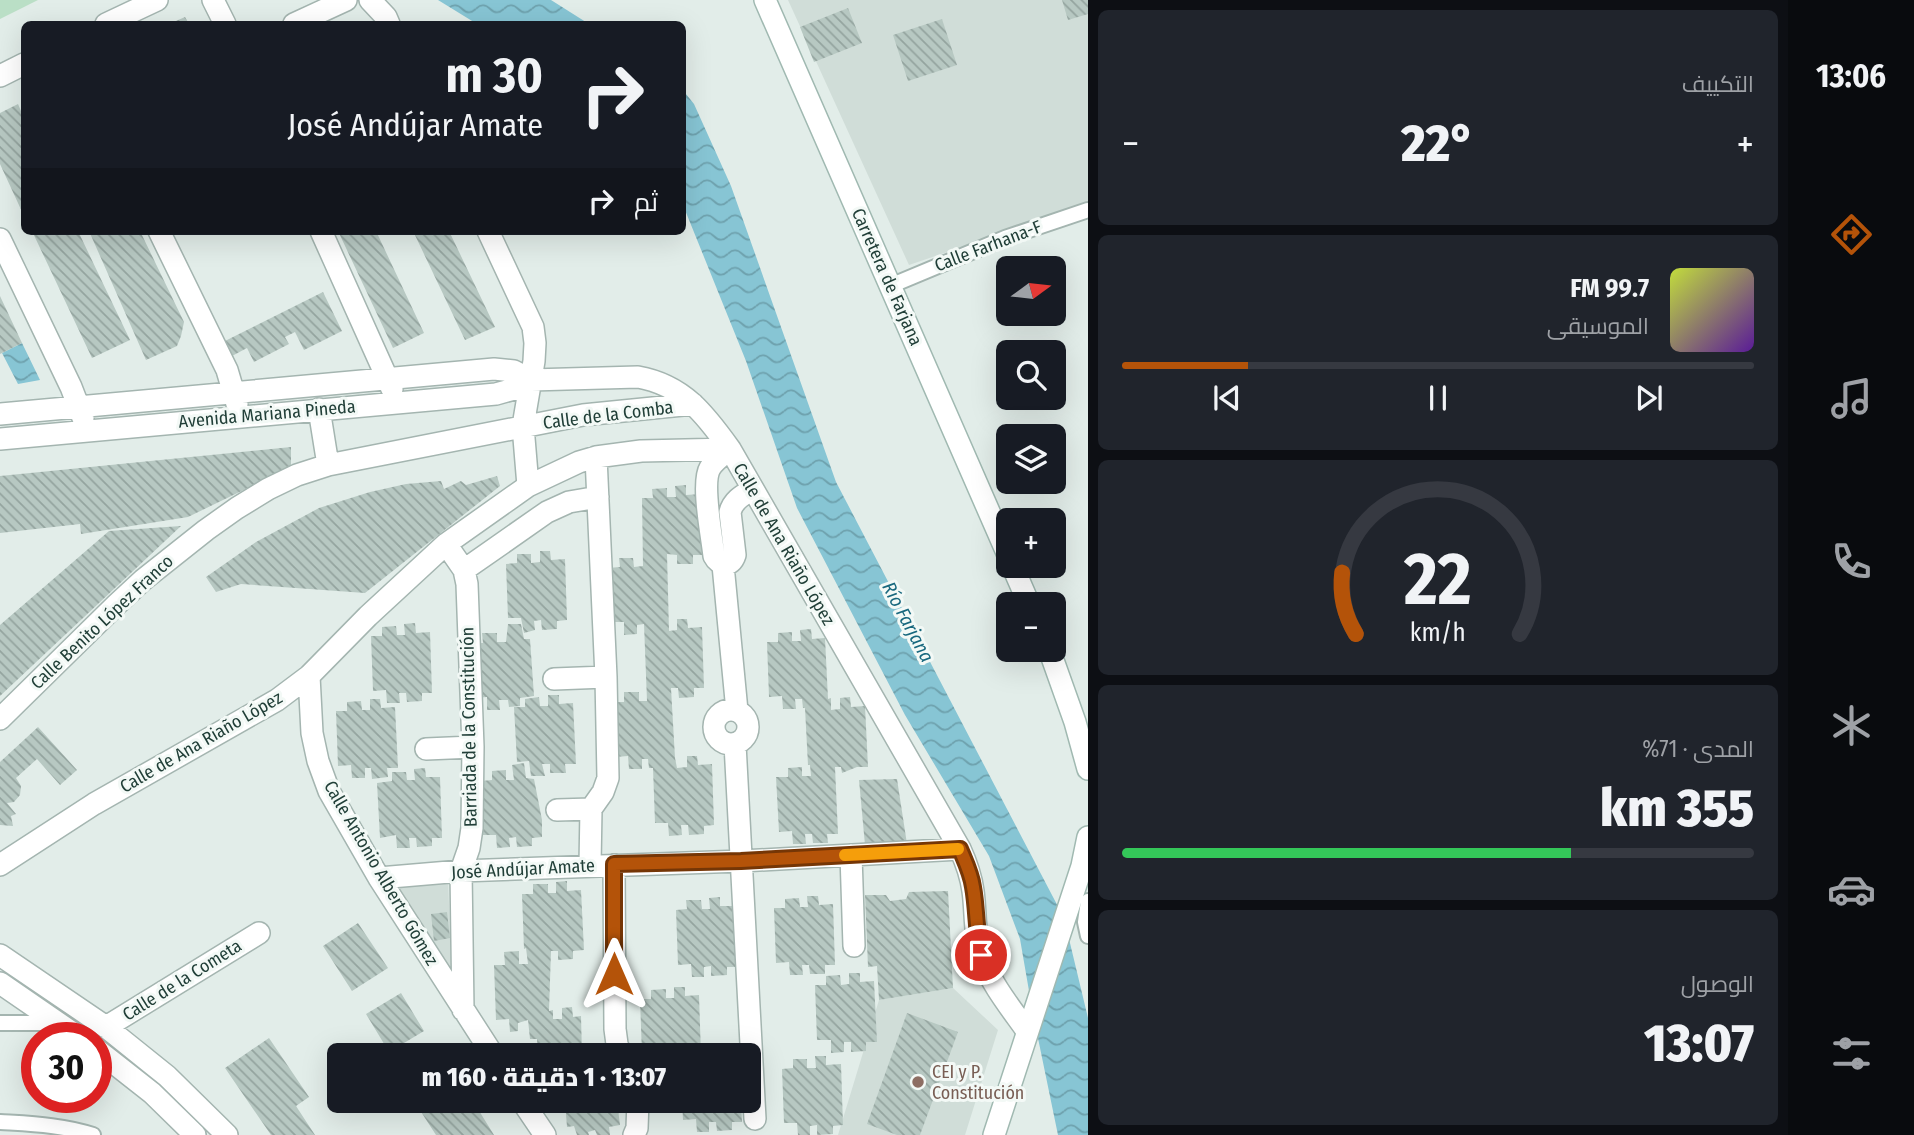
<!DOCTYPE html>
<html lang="ar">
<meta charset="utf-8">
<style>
body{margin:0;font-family:"Fira Sans Condensed",Cairo,sans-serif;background:#20242c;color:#f1f3f6;direction:rtl;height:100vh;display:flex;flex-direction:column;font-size:26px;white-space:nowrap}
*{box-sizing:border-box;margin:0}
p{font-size:23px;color:#9ea1a6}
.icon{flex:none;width:38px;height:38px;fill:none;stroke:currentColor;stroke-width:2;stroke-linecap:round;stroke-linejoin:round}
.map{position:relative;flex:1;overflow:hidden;direction:ltr}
.panel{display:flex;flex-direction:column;gap:10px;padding:10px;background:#0d0f14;width:700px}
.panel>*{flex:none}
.top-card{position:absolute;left:21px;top:21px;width:665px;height:214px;border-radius:10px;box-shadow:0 7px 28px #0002;direction:rtl;background:#171b24;color:#f1f3f6;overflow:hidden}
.needle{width:46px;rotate:75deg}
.controls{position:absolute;left:996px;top:256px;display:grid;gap:14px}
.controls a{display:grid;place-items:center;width:70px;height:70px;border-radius:10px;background:#171b24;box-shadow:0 7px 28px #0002;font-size:35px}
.speed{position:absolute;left:21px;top:1022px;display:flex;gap:14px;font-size:35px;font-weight:700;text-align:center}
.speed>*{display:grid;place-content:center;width:91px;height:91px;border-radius:50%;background:#171b24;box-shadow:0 7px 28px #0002;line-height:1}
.speed .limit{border:10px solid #d22;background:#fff;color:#111}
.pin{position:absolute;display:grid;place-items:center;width:60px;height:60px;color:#fff;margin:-30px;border:4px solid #fff;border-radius:50%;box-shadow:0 2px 7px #0007}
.me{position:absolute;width:77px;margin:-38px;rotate:0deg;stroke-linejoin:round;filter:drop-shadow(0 0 5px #0008)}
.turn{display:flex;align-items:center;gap:24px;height:147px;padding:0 28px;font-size:32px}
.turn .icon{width:91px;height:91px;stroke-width:2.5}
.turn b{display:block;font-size:49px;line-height:60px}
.then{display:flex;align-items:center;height:66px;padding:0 28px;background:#0003;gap:14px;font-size:26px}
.big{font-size:52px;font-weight:800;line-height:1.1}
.panel .widget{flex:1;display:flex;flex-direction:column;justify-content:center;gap:10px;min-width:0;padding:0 24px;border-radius:10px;background:#20242c}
.panel .dial{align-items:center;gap:0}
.dial svg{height:182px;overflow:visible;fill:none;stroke:#363941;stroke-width:7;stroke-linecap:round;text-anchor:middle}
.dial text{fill:#f1f3f6;stroke:none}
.song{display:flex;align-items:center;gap:21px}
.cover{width:84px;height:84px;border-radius:10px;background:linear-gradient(135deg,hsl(70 70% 55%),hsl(270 70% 35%))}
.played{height:7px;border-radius:4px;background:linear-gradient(90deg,#b45309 20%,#363941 20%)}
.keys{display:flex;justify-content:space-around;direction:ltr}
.heat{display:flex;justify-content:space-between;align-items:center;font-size:38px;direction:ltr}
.charge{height:10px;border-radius:5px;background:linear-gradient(90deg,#34c759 71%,#363941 0)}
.trip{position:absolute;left:327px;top:1043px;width:434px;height:70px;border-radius:10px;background:#171b24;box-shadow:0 7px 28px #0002;font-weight:800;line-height:70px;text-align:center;direction:rtl}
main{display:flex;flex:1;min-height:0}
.menu{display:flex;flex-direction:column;width:126px;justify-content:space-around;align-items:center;background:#090b0e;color:#9ea1a6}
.menu .icon{width:49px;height:49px}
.menu .active{color:#b45309}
.menu b{font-size:32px;color:#f1f3f6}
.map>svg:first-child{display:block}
.built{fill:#d0ddd8}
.green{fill:#badfc6}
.water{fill:url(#water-waves)}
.building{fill:url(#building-back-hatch)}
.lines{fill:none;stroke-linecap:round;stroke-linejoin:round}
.lane-casing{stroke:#a4b5b0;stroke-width:18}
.street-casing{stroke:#a4b5b0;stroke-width:24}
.secondary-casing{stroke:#a0b9b1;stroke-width:24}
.lane{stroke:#fff;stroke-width:14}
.street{stroke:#fff;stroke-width:21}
.secondary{stroke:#fff;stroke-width:21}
.route-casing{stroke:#753606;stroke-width:18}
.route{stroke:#b45309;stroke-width:12}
.slow{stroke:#f59e0b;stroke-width:12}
.education-dot{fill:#8d6e63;stroke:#f3f9f6;stroke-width:2.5}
.labels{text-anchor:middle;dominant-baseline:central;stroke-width:6;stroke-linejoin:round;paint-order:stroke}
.street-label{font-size:18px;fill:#213f38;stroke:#f3f9f6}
.education-label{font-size:18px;fill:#785e54;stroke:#f3f9f6;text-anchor:start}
.water-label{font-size:19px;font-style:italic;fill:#18687e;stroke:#f3f9f6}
</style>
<main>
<nav class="menu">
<b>13:06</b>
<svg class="icon active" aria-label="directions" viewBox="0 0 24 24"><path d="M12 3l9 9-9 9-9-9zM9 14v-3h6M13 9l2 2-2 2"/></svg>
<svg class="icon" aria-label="music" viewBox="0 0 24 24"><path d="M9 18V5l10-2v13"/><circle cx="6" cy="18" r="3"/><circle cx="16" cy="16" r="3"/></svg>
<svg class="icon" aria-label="phone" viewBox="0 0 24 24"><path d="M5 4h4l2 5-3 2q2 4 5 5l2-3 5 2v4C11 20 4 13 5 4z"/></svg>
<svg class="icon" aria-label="climate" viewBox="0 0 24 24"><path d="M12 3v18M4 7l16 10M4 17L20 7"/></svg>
<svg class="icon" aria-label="car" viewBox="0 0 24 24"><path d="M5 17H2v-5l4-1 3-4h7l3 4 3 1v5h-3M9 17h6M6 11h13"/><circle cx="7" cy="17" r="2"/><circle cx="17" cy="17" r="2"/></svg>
<svg class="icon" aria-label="filters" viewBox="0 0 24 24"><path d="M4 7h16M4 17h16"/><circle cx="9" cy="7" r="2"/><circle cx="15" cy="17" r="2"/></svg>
</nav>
<section class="panel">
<div class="widget"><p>التكييف</p>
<div class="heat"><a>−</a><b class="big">22°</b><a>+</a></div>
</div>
<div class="widget">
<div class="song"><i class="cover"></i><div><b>99.7 FM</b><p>الموسيقى</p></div></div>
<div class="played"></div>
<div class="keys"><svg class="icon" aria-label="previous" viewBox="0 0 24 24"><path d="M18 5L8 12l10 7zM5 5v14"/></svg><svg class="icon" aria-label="pause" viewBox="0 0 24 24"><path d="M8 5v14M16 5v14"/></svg><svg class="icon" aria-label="next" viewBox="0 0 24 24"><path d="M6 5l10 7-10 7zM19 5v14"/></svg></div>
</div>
<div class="widget dial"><svg viewBox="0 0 100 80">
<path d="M14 69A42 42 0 1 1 86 69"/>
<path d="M14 69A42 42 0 0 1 8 42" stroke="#b45309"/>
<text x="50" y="56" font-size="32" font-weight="700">22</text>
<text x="50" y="72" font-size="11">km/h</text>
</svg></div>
<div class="widget"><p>المدى · 71%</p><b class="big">355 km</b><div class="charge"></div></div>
<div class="widget"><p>الوصول</p><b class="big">13:07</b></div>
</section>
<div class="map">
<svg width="1088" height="1135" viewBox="0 0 1088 1135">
<defs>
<pattern id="water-waves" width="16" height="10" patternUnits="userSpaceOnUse" patternTransform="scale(1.75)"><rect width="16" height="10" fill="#87c5d4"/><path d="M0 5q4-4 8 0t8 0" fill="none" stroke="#6ea1ad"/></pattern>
<pattern id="building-back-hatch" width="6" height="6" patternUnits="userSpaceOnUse" patternTransform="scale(1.75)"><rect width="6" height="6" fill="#b7c8c2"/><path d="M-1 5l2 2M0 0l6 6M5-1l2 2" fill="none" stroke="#94a49f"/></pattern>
</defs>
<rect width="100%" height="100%" fill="#e2ede9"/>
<path class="built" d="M788 0H1088V204L909 265Z
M448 878 452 987 388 881Z
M953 988 998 1030 965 1135H838L879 1000Z"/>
<path class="green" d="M0 0H38L0 19Z"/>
<path class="water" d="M438 0H551L589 24H477Z
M682 89 694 104 731 186 836 482 1064 918 1088 1018V1135H1058L1033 1014 1020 939 989 856 905 715 797 508 746 361 683 205Z
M22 343 40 380 18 384 2 353Z"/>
<path class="building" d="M1062 0H1088V14L1068 20Z
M848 8 862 43 814 62 800 27Z
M185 17 189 24H169Z
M942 19 957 65 908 81 893 35Z
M18 104 24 118V216L0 164V113Z
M32 231H78L130 340 92 358Z
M89 231H140L184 322 181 336 177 346 146 360Z
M338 231H376L424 333 393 348Z
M413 231H449L495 327 465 340Z
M323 292 342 331 304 350 295 332 285 337 289 344 254 362 247 348 232 356 225 341Z
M0 296 22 343 0 354Z
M291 447V467L188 517 81 534 80 524 0 533V476Z
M497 476 500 486 365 593 241 584 216 592 206 577 256 542 319 508 370 492 406 484 441 481 444 489 461 481 466 485Z
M686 485V495L701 494 703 555H693V564H677V555L667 554 669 631 677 630V619H687L688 628 702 627 704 688H694V697L679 698 678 688H671L675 758 677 768 687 767V756H697L698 765 712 764 714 825 704 826V834L689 835 688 825H681L682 835 669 836 668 823H655L653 768H649L648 759H642V769H629L628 756 615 757 613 702H624V692H639V701H647L644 624 637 625V634L624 635V622H611L608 568 620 567 619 558H633L634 567 643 566 642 498H653L652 489 667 488V497H676L675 486Z
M181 526 0 696V625L109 531Z
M540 551H550L551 560 565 559 567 620 557 621V629L542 630 541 620 534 621 535 630 524 633 521 618H508L506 564 517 563V554H531V563L540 562Z
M415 623 416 633 430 632 432 693H422V701L407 702 406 693H399L400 703H387L386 690 373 691 371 636H382V627L396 626 397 635H405L404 624Z
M508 624H521L524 639H530L534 696 520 698V706L509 707 508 700H499L500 710H487V697L474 698 471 643H483L482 633H497V642H506Z
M811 629 812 639 825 638 828 699 831 698V710L840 709V698L850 697 851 707 865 706 868 767H857L842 773 841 767H835L838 834H827L828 843H813L812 834H805L806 844H793L792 831 779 832 776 777H788V768L802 767V776H811L810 765H808L805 708H803L802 699H795L796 709H783L782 696 769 697 767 642H778V633L792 632V641H801L800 630Z
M548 695H559V704L573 703 576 764H565L566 773H550V764H542L545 776H531L529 761 517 762 514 707H525V699L539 697 540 706H548Z
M370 699H380L381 708 395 707 398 768H387L388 777 372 779 371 768H365V778H352L351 765 338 766 336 711H347V702L361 701 362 710H370Z
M38 727 77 770 60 785 37 759 16 778 21 786 20 795 14 802 7 803 16 814 11 816 13 826 0 825V762Z
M524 763 526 778 534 779 542 820V837L532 838V846L517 847 516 837 509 838 510 847 497 848 496 835H483L481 781 492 780V771L506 770V780H514L512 765Z
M425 768 426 777H440L442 838H432V846L417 847 416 838H409L410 848H397L396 835 380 838 377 783 392 781V772H406L407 780H415L414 769Z
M897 779 907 844 865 845 859 780Z
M567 881V891L581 890 584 950 573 951V959L558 960V951H551L549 1011 553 1010V1019H562V1008L572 1007 573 1017 581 1016 582 1055H538L537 1039H530L528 1020 518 1023V1031L510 1032 509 1019 496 1020 494 965H505L504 952 519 951V964H528L526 948 524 949 522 894H533V884H548V893H556V882Z
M948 891 953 988 879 1000 877 966 868 967 865 895H886L890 901 906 899 909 892Z
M807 896H818L819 905 833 904 835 965H825V974H810L809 965H802L803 975H790L789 962 776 963 774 908H785V899L799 898 800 907H808Z
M720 897V906H735L737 967H727V975L711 976V966L704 967V977H692L691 964 678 965 676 910 687 909 686 900H701L702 909H710L709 898Z
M447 912 450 938 434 941 431 914Z
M358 923 388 968 352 991 323 946Z
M849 973H860V982L874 981 877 1042H866V1051L851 1052V1042H844V1052L831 1053V1040H817L815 985H826V976L840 975 841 985 849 984Z
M674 987H685V996L699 995 701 1055 642 1054 640 999H651V990L666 989V998H674Z
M401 993 424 1031 389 1052 366 1014Z
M907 1013 958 1032 920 1135H897L867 1124Z
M269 1038 309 1097 296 1106 315 1135H271L225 1068Z
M815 1056H826V1065L841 1064 843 1125 833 1126V1134L817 1135V1125L810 1126V1135H798L797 1123H784L782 1069 793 1068V1059H807V1068H816Z
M414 1101H473L494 1135H436Z
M565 1101H617L620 1125 609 1127 610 1135H597L595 1130 588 1132 589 1135H577L574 1126 567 1127Z
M682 1101H741L742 1122H732V1130L717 1131 716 1122H709V1132H697L696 1119 683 1120Z"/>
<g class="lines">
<defs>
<path id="lane" d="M890 286 1005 238 1088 210
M1088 901 1085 922 1088 936
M0 1023H58
M0 1122C31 1124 63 1125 93 1135"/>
<path id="street" d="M213 0 225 24
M370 0 386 17 389 24
M106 24 157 0
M294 24 346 0
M0 76 24 64
M159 231 227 370 237 404
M321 231 392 389
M488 231 533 327 535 343 534 361 523 426 528 486
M0 239 71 387 83 418
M319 409 328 465
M0 414 494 369 514 371 531 380
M0 439 496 394 518 388 531 380 638 377C683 385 705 414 730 449L960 849C966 862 971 876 973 891 976 912 974 935 981 956 991 984 1010 1007 1027 1031
M730 449C723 455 714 461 710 468 701 483 712 537 714 556 719 566 731 568 735 555L730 512C733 500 743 495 753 489
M446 544 464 570 467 584 473 747 472 828 469 848 461 871 463 1010
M723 565 737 711
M464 570 547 512 569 502 598 497
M309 676 312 733 318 761 329 791 379 878 493 1055
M554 679 606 677
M714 727a17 17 0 1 1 34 0a17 17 0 1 1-34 0Z
M0 719 116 605 143 580 206 530 237 508 268 489 297 475 328 465 583 415 693 404
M735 744 755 1119
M426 749 473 747
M557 810 591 809
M851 855 854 946
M0 865 94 804 277 700 309 676 368 616 446 544 528 486 579 462 596 457 641 451 730 449
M590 865 591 809 603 792 608 778 606 677 596 457
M614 865 615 1029 617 1044 621 1055
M379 878 461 871 742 861 960 849
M0 955 106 1027 167 1076 227 1135
M0 983 80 1038
M106 1027 259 933
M96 1049 152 1093 195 1135
M522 1101 545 1135
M634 1135 637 1128 638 1101"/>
<path id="secondary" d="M765 0 1008 555
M1012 565 1029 604
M1049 649 1075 722 1088 769
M994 1135 1082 866 1088 837"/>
</defs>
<use href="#lane" class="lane-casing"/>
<use href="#street" class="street-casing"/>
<use href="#secondary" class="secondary-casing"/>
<use href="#lane" class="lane"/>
<use href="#street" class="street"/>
<use href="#secondary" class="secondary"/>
</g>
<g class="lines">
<defs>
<path id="route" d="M614 974V864L741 861 960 849C965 861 971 873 973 887 977 909 976 932 981 955"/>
</defs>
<use href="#route" class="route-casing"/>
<use href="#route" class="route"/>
<path class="slow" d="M845 855 958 849"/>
</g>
<circle class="education-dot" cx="918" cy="1082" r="7"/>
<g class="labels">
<g class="street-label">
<text transform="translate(988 246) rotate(-21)">Calle Farhana-F</text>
<text transform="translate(887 277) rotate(66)">Carretera de Farjana</text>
<text transform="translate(267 414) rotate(-5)">Avenida Mariana Pineda</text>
<text transform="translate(608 415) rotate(-7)">Calle de la Comba</text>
<text transform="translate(784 544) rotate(60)">Calle de Ana Riaño López</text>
<text transform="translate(102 622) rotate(-43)">Calle Benito López Franco</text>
<text transform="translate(469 727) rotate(-91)">Barriada de la Constitución</text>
<text transform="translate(201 742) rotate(-30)">Calle de Ana Riaño López</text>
<text transform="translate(523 869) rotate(-3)">José Andújar Amate</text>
<text transform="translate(381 873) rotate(60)">Calle Antonio Alberto Gómez</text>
<text transform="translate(182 980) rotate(-32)">Calle de la Cometa</text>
</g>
<g class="education-label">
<text x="932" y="1072">CEI y P.<tspan x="932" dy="21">Constitución</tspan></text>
</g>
<g class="water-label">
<text transform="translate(908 622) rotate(62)">Río Farjana</text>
</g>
</g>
</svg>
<div class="controls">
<a><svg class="needle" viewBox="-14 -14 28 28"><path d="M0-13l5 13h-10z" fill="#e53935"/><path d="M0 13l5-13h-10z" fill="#9ea1a6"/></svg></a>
<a><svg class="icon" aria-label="search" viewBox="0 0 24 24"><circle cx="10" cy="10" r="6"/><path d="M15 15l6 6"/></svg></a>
<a><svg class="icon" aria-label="layers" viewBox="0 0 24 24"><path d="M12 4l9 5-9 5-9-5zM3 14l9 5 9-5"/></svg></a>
<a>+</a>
<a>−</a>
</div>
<div class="speed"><div class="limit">30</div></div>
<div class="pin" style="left:981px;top:955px;background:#d93025"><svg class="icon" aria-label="arrive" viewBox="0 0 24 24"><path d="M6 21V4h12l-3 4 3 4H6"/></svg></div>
<svg class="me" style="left:614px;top:974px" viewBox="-20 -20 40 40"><path d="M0-17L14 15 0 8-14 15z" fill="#b45309" stroke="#fff" stroke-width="4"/></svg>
<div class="trip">13:07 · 1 دقيقة · 160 m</div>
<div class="top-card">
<div class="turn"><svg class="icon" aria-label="right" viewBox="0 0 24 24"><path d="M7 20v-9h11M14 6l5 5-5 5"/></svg><div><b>30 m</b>José Andújar Amate</div></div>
<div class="then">ثم<svg class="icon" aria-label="right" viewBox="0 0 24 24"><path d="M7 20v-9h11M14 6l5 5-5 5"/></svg></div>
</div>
</div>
</main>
